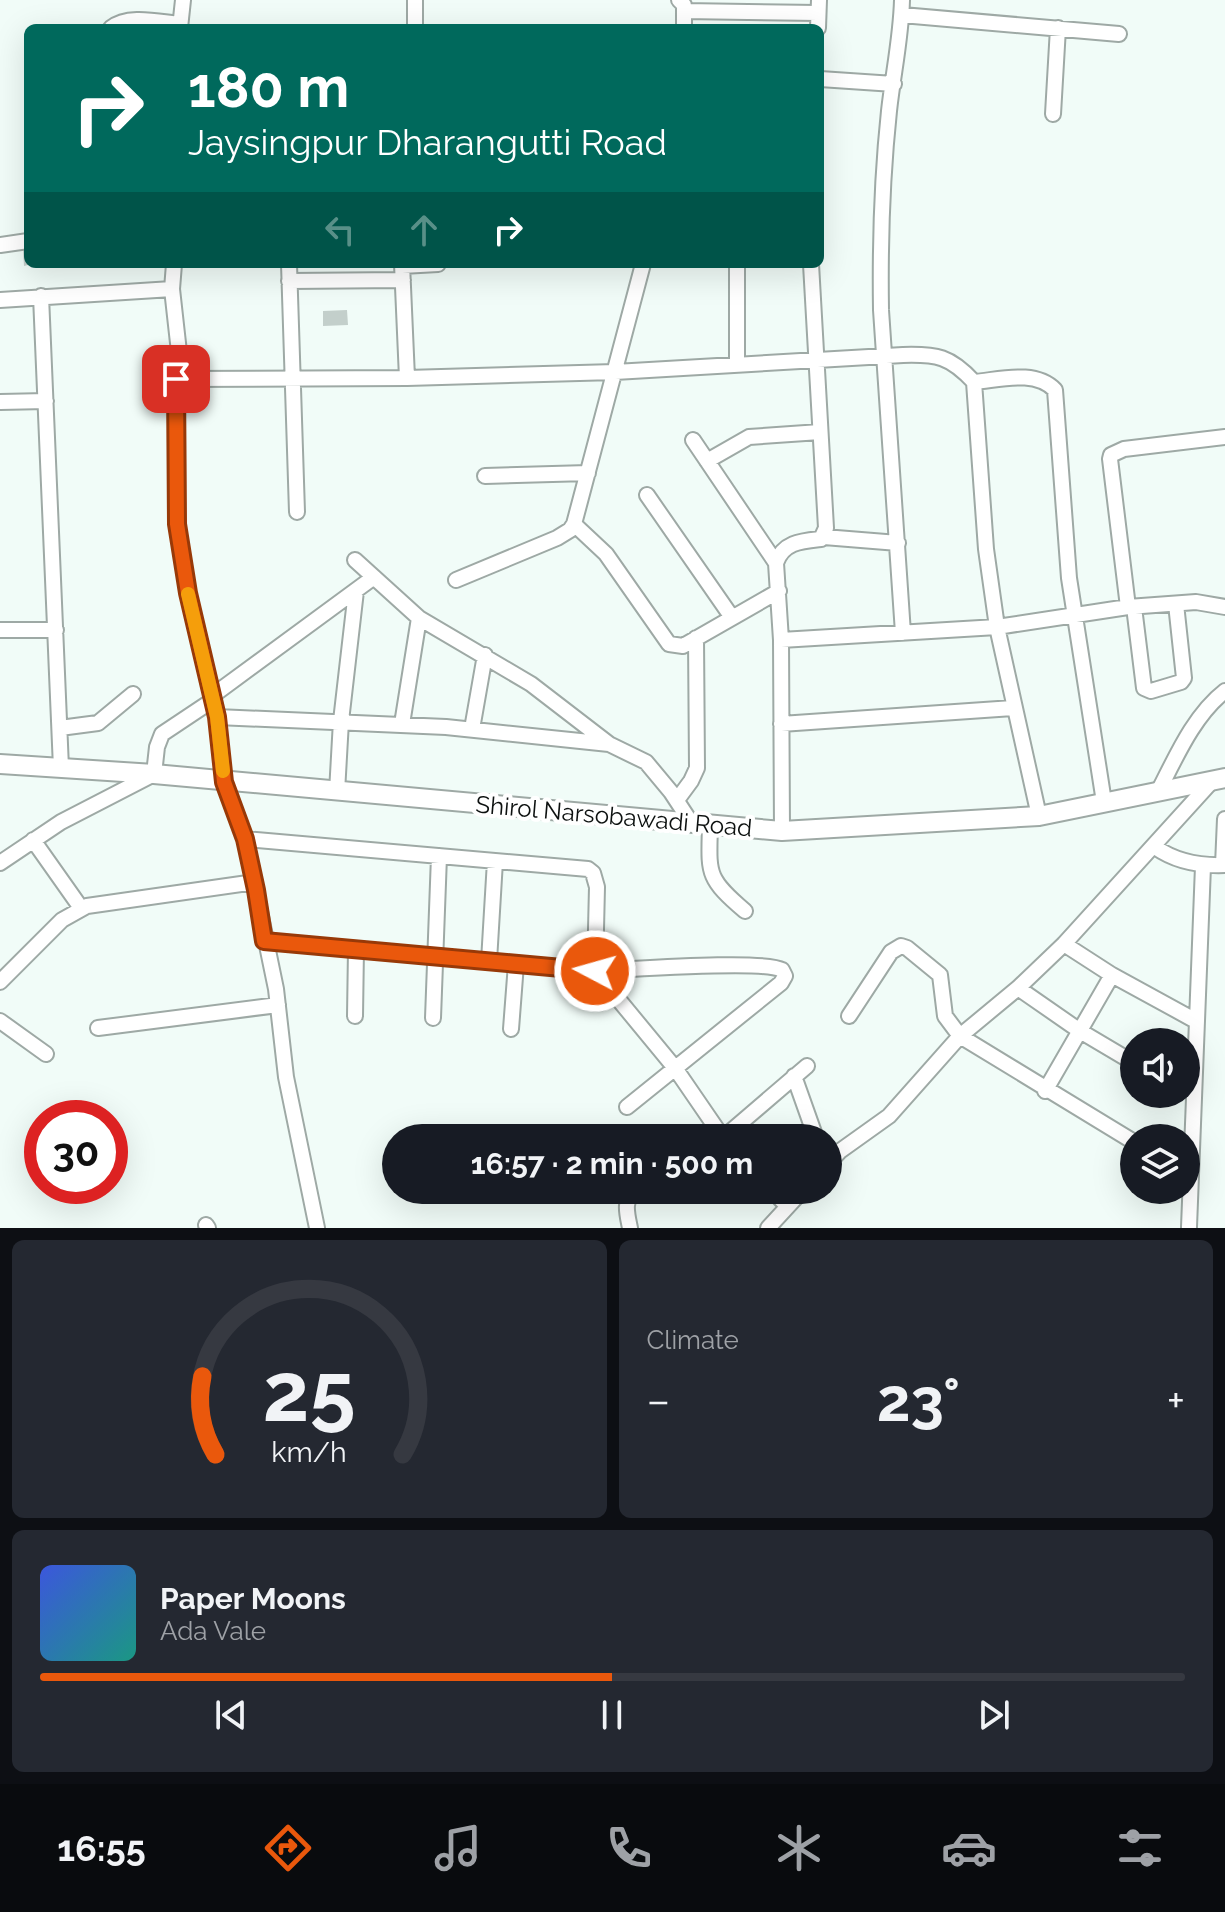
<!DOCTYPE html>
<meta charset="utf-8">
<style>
body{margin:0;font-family:Raleway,sans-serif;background:#242831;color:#f1f3f6;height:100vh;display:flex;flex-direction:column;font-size:30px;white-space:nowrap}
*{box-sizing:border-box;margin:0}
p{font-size:26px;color:#9ea1a6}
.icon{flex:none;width:44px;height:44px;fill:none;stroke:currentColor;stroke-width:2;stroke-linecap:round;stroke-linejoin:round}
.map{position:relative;height:1228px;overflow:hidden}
.details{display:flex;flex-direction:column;gap:12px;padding:12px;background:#0d0f14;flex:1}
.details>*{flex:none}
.top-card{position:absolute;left:24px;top:24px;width:800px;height:244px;border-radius:12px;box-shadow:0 8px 32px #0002;background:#00695c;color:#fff;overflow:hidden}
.tools{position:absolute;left:1120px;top:1028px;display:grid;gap:16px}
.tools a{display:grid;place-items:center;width:80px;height:80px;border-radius:50%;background:#171b24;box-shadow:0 8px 32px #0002;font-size:40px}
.speed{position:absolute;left:24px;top:1100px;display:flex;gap:16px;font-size:40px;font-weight:700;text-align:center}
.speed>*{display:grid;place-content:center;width:104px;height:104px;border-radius:50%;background:#171b24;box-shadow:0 8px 32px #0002;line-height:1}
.speed .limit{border:12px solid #d22;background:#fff;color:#111}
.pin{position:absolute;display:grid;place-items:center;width:68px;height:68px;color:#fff;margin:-34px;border-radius:16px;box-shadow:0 4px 12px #0006}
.me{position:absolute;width:88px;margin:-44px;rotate:276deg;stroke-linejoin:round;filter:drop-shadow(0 0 6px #0008)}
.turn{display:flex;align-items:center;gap:28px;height:168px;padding:0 32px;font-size:36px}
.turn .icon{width:104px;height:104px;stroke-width:2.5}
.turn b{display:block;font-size:56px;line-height:68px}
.lanes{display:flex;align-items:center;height:76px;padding:0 32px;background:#0003;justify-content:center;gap:40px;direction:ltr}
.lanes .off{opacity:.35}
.big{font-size:60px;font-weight:700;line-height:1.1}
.details .widget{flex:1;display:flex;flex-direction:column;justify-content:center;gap:12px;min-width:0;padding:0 28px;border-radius:12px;background:#242831}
.details .dial{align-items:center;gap:0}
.dial svg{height:208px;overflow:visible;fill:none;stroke:#363941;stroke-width:7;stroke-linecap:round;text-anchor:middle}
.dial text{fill:#f1f3f6;stroke:none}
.song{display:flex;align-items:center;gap:24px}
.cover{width:96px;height:96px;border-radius:12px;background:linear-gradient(135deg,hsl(230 70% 55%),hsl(170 70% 35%))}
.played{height:8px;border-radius:4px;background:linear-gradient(90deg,#ea580c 50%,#363941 50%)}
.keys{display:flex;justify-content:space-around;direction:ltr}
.heat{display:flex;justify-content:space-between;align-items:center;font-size:44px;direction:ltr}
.details .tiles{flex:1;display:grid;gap:12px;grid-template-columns:1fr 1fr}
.widget:last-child{grid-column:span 2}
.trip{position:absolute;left:382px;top:1124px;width:460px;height:80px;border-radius:40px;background:#171b24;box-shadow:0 8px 32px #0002;font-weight:700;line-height:80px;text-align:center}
.menu{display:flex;height:128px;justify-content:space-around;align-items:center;background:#090b0e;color:#9ea1a6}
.menu .icon{width:56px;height:56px}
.menu .selected{color:#ea580c}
.menu b{font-size:36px;color:#f1f3f6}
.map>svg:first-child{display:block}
.building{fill:#c3cfcb}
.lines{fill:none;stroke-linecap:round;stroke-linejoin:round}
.minor-casing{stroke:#9ea9a5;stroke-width:18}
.major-casing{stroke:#9ea9a5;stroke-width:22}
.minor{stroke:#fff;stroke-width:14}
.major{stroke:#fff;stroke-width:18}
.route-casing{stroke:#983908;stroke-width:20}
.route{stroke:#ea580c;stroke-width:14}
.slow{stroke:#f59e0b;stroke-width:14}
.labels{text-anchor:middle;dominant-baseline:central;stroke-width:8;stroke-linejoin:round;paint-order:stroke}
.street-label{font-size:24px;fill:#0d1110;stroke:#fff}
</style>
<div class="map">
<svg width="1225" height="1228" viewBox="0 0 1225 1228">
<rect width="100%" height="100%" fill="#f1fcf8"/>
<path class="building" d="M23 249H28V265L24 266Z
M347 310 348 325 323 326V311Z"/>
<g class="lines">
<defs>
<path id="minor" d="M415 0V28
M679 0 684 5V28
M902 0C901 38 893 74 889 111 882 177 880 244 881 310L903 633
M684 11 818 13
M902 15 1119 34
M111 28C128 14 159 22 180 24
M180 28 183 0
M818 28 819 0
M820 79 894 84
M1053 114 1058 28
M0 245 28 241
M174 264 172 289 179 352 176 379 177 524 188 593 217 717 224 782 245 839 276 989 286 1077 317 1228
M289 264 297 512
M402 264 407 378
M737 264V365
M402 266 438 264
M289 281 403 280
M41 296 61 768
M0 300 172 289
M176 379 407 378 615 372 903 355C937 354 950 356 974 382L986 549 997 627 1039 816
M974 382C999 380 1035 369 1055 390L1069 578 1104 802
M0 402 46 401
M693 440 776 563
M707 461 749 437 820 432
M485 476 588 473
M647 495 731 616
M574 524 606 554 669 644 683 646 779 591
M824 537 898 543
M355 560 419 618 531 684 609 744
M456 580 557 538 570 530 574 524 643 264
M1128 607 1110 459 1111 455 1124 449 1225 437
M1134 607 1144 688 1151 691 1181 682 1184 678 1176 604
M0 630H56
M781 640 997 627 1128 607 1196 602 1225 607
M212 696 374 577
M217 717 446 727 609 744 646 762 671 792 690 821
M402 724 419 618
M781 724 1013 708
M60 728 98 723 133 694
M472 729 485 655
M337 792 341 721 356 591
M1158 792C1176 757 1194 715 1225 691
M677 800 691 781 697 768 696 638
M710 823C709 873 705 877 745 911
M782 831 781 640 776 563C783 542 802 541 821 539L826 528 811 264
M245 839 588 869 593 873 597 887 595 971C627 970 762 959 782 970L785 976 781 983 627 1107
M33 840 81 908
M1155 847C1176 862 1200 866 1225 865
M0 863 61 822 154 774 157 747 162 734 213 700
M1223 865 1225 819
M264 941 595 971 675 1068 723 1138
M1064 944 1112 975 1196 1021
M489 961 495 861
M0 982 62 920 87 906 255 882
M1018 988 1080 1031 1134 1063
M355 1016 356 949
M849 1016 891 952 901 946 907 948 940 975 945 1016 960 1036 1134 1142
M433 1018 439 856
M0 1021 46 1054
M98 1028 278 1005
M511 1029 516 964
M794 1076 816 1138
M1045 1091 1112 975
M701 1138 715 1127
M723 1138 807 1066
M828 1164 840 1151 889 1116 960 1036 1018 988 1064 944 1213 780
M772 1190 787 1206
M206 1225 208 1228
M1189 1227 1203 866
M630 1228C627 1213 623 1201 635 1190
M768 1228 803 1190"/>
<path id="major" d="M0 764 154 774 782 831 1039 816 1225 778"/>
</defs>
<use href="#minor" class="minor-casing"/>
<use href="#major" class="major-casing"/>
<use href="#minor" class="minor"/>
<use href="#major" class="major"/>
</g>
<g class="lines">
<defs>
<path id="route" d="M176 379 177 524 188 593 217 717 224 782 245 839 256 890 264 941 595 971"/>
</defs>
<use href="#route" class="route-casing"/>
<use href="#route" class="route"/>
<path class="slow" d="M188 594 217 717 223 771"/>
</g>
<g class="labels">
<g class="street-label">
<text transform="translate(614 816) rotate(5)">Shirol Narsobawadi Road</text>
</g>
</g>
</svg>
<div class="tools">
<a><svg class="icon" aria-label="sound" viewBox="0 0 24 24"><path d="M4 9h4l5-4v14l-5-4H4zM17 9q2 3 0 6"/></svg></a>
<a><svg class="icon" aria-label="layers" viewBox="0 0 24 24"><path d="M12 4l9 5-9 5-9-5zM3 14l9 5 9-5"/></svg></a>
</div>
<div class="speed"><div class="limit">30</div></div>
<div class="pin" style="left:176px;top:379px;background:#d93025"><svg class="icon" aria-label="arrive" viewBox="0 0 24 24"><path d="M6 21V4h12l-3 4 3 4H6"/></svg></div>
<svg class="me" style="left:595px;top:971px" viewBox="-20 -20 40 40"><circle r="17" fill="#ea580c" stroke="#fff" stroke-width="3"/><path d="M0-11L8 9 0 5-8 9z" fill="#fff"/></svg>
<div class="trip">16:57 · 2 min · 500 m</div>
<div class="top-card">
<div class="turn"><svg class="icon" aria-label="right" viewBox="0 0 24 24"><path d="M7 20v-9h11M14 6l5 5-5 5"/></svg><div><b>180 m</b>Jaysingpur Dharangutti Road</div></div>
<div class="lanes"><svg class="icon off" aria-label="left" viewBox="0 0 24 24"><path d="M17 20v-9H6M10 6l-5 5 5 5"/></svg><svg class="icon off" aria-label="ahead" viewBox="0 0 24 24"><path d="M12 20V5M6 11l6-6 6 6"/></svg><svg class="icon" aria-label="right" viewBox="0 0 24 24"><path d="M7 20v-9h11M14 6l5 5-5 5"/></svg></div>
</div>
</div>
<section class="details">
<div class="tiles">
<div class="widget dial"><svg viewBox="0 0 100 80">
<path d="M14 69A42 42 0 1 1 86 69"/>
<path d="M14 69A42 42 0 0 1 9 39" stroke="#ea580c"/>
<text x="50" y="56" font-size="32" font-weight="700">25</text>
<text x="50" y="72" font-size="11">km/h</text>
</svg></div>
<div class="widget"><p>Climate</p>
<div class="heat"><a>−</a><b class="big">23°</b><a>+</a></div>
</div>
<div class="widget">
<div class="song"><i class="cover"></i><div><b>Paper Moons</b><p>Ada Vale</p></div></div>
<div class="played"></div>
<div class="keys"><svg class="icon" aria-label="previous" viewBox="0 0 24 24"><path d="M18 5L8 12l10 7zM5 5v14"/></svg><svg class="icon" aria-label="pause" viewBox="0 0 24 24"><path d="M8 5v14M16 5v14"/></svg><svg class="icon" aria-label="next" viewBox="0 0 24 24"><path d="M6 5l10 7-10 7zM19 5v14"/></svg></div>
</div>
</div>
</section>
<nav class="menu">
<b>16:55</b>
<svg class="icon selected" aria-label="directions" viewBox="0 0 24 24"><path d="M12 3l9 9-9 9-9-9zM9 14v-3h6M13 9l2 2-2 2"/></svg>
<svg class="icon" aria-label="music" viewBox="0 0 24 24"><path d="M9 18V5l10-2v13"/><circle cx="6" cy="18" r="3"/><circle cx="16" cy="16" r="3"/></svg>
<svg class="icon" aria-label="phone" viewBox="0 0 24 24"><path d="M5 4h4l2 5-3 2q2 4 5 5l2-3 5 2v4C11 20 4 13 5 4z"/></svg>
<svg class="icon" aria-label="climate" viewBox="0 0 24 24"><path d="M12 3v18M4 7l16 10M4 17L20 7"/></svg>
<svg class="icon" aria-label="car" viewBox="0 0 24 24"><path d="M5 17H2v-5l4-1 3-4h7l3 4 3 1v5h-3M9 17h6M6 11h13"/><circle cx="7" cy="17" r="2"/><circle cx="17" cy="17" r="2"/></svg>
<svg class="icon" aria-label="filters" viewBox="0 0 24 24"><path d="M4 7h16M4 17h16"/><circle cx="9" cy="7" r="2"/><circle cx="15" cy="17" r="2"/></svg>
</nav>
